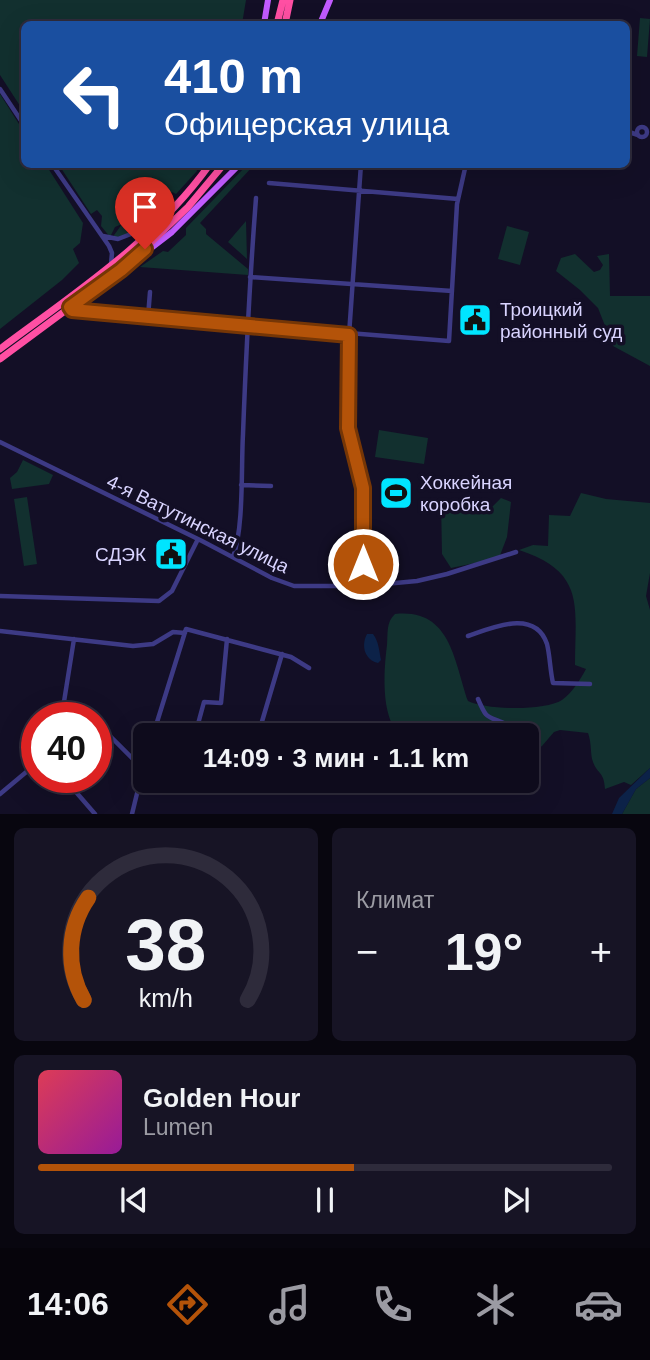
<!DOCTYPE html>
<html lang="ru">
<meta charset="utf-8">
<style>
body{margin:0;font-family:Helvetica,sans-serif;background:#171425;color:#f1f3f6;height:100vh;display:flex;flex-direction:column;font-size:26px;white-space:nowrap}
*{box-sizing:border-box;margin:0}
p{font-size:23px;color:#9b9ba3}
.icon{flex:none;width:38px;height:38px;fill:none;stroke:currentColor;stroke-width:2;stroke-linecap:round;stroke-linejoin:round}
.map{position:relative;height:814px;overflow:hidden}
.panel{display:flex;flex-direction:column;gap:14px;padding:14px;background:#08060f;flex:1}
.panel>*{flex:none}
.banner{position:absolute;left:21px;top:21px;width:609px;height:147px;border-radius:10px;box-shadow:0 7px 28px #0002,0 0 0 2px #2e2b3b;background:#1a4fa0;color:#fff;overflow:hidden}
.speed{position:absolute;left:21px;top:702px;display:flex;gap:14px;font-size:35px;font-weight:700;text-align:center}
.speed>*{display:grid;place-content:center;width:91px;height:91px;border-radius:50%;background:#0e0b1c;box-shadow:0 7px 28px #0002,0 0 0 2px #2e2b3b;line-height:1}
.speed .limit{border:10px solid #d22;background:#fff;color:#111}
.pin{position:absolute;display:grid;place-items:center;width:60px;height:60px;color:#fff;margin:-72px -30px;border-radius:50% 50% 50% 0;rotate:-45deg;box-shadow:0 0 7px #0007}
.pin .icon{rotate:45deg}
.me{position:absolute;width:77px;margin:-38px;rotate:0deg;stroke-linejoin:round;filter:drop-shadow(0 0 5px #0008)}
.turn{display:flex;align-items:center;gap:24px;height:147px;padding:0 28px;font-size:32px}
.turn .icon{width:91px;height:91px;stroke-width:2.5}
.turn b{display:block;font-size:49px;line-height:60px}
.big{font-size:52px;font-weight:700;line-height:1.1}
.panel .widget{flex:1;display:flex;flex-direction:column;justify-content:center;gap:10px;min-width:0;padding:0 24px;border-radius:10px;background:#171425}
.panel .dial{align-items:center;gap:0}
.dial svg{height:182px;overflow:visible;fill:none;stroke:#2e2b3b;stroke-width:7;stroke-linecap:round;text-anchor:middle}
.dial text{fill:#f1f3f6;stroke:none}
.song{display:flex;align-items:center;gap:21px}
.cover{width:84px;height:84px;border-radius:10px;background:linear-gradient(135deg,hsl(350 70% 55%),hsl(300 70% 35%))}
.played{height:7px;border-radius:4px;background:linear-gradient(90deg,#b45309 55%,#2e2b3b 55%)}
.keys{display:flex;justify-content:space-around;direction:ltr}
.heat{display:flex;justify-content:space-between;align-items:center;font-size:38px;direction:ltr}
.panel .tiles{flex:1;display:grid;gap:14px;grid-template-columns:1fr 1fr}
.widget:last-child{grid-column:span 2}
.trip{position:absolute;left:133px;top:723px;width:406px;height:70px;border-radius:10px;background:#0e0b1c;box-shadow:0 7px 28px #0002,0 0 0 2px #2e2b3b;font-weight:700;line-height:70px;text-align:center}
.tab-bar{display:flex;height:112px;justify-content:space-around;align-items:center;background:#06040b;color:#9b9ba3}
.tab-bar .icon{width:49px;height:49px}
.tab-bar .current{color:#b45309}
.tab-bar b{font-size:32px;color:#f1f3f6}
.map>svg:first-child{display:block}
.green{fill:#12302f}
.water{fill:#0c2248}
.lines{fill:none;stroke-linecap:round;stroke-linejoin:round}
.minor{stroke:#3d3a85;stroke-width:4.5}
.major{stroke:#c25bff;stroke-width:6}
.highway{stroke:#ff4fa3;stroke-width:7}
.route-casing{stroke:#753606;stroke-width:18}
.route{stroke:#b45309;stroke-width:12}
.labels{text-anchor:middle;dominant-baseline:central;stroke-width:7;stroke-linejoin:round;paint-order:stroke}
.poi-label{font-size:19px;fill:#d9d4ff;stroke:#130f26;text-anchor:start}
.street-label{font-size:19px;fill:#d9d4ff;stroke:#130f26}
</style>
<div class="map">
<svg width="650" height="814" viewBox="0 0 650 814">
<rect width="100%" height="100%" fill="#130f26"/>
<path class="green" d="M0 0H246L242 24H24V112L0 75Z
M640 18 650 19 647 57 637 56Z
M0 94 24 132V164L46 165 83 223 80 243 73 249 79 263 62 280 0 329Z
M59 165H195L197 171 176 194 172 192 169 195 172 199 147 220 148 223 130 235 112 238 122 224 115 227 110 237 101 226 102 216 97 210 91 214Z
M247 165H254L200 223 206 229V234L248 269V275L140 267 163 251 168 252 186 235V228Z
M246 221 247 259 228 242Z
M507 226 529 232 520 265 498 259Z
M575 254 594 272 600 270 603 265 597 256 609 254 610 296H650V366L613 346 598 308 580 290 556 271 561 258Z
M379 430 428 438 424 464 375 457Z
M23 460 53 475 49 484 12 489 10 478 17 472Z
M581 493 606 499 650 503V573L646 596 650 610V768L631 785 624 782 605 789C604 771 598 775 593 762 590 754 592 744 588 733L560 730 554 732 542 746 527 756V735H400C380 716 384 669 387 645 388 633 386 622 395 614 451 608 454 661 468 701 486 710 545 711 562 700 572 693 580 680 586 669L575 665C575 606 586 572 519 550L533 545 548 546 549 515 570 516Z
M27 497 37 564 24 566 14 499Z
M445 498 464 508 473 499 483 500 484 508 492 507 501 498 511 502 507 537 499 558 451 568 442 554 441 500Z
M650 778V814H622L636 789Z"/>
<path class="water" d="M367 634H373C379 642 379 651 381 660L378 663C364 660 361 645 367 634Z
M650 768V778L636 789 622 814H612L619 798Z"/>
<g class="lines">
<path class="minor" d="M0 89 24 125
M637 132a5 5 0 1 1 10 0a5 5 0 1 1-10 0Z
M626 131 638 135
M52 164 109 246 112 253 111 264
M361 164 349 335 348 428 363 488V586
M269 183 458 199
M103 236 118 239 154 225
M250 277 452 291
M70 307 74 311 449 341 457 204 466 164
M148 317 150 292
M0 442 202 541 272 578 294 586H363L417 581 447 574 516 552
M241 485 271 486
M233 557C244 528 241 467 243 434 246 355 250 276 256 198
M0 596 159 601 172 591 198 539
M0 631 133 646 153 644 173 632 185 633
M468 636C492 628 535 608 547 644 550 656 550 670 553 683L590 684
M478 699C487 720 486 715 506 724
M52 710 63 708 74 639
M96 722 143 769 132 814
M153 735 186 629 291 657 309 668
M195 735 204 702 221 703 227 639
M258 735 282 654
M63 777 95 814
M172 780 183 785 184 780
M0 794 37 763"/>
<path class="major" d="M264 24 268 0
M320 24 330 0
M133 262 172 232 240 164"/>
<path class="highway" d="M277 24 283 0
M285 24 290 0
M0 349C75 293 155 241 210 164
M0 359 127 265 188 207 224 164"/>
</g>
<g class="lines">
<defs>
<path id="route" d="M145 249 121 270 70 307 72 310 349 335 348 428 363 488V564"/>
</defs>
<use href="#route" class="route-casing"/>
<use href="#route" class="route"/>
</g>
<defs>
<symbol id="civic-square" viewBox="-11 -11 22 22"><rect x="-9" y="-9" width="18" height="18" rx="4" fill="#00e5ff" stroke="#130f26"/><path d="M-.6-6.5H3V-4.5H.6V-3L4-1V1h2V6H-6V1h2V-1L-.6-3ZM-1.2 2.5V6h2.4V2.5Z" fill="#111"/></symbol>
<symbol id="stadium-square" viewBox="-11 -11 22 22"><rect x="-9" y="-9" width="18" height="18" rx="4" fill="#00e5ff" stroke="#130f26"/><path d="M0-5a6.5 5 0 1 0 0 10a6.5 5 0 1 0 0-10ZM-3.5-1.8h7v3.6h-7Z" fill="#111"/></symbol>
</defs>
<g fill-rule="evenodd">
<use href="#civic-square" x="456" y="301" width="38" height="38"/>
<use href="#stadium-square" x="377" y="474" width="38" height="38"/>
<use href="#civic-square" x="152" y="535" width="38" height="38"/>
</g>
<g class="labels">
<g class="poi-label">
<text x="500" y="309">Троицкий<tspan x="500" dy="22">районный суд</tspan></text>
<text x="420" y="482">Хоккейная<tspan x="420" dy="22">коробка</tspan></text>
<text x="146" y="554" text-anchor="end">СДЭК</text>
</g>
<g class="street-label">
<text transform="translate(198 524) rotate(26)">4-я Ватутинская улица</text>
</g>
</g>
</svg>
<div class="speed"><div class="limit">40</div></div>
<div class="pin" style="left:145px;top:249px;background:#d93025"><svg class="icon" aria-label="arrive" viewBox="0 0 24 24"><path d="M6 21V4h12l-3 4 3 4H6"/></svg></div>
<svg class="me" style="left:363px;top:564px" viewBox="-20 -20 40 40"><circle r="17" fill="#b45309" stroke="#fff" stroke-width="3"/><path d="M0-11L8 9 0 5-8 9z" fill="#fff"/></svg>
<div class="trip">14:09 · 3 мин · 1.1 km</div>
<div class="banner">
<div class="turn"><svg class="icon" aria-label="left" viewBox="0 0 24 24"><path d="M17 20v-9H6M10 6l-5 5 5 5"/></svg><div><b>410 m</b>Офицерская улица</div></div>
</div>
</div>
<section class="panel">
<div class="tiles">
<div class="widget dial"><svg viewBox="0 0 100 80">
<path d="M14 69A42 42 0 1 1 86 69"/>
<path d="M14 69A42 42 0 0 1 16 24" stroke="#b45309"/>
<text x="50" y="56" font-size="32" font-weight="700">38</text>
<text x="50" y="72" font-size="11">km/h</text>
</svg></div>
<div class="widget"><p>Климат</p>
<div class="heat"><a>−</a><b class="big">19°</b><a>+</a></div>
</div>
<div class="widget">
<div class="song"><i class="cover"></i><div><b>Golden Hour</b><p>Lumen</p></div></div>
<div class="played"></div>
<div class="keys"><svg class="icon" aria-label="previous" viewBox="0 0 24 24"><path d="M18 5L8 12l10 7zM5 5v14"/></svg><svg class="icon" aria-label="pause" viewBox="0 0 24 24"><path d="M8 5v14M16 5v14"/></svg><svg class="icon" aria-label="next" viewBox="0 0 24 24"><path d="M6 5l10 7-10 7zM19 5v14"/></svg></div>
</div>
</div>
</section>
<nav class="tab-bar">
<b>14:06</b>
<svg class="icon current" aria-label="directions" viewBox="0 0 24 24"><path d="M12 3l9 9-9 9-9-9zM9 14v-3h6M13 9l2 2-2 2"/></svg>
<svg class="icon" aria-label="music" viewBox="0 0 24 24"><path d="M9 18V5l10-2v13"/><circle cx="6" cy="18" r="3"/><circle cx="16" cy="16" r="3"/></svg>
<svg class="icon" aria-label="phone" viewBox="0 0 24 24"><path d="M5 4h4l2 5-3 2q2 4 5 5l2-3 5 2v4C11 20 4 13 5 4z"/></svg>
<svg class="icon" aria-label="climate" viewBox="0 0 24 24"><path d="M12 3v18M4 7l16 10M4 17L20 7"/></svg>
<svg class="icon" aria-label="car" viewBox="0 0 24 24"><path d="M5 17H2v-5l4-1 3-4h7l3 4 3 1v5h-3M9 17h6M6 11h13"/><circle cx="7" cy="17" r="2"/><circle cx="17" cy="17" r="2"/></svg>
</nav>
